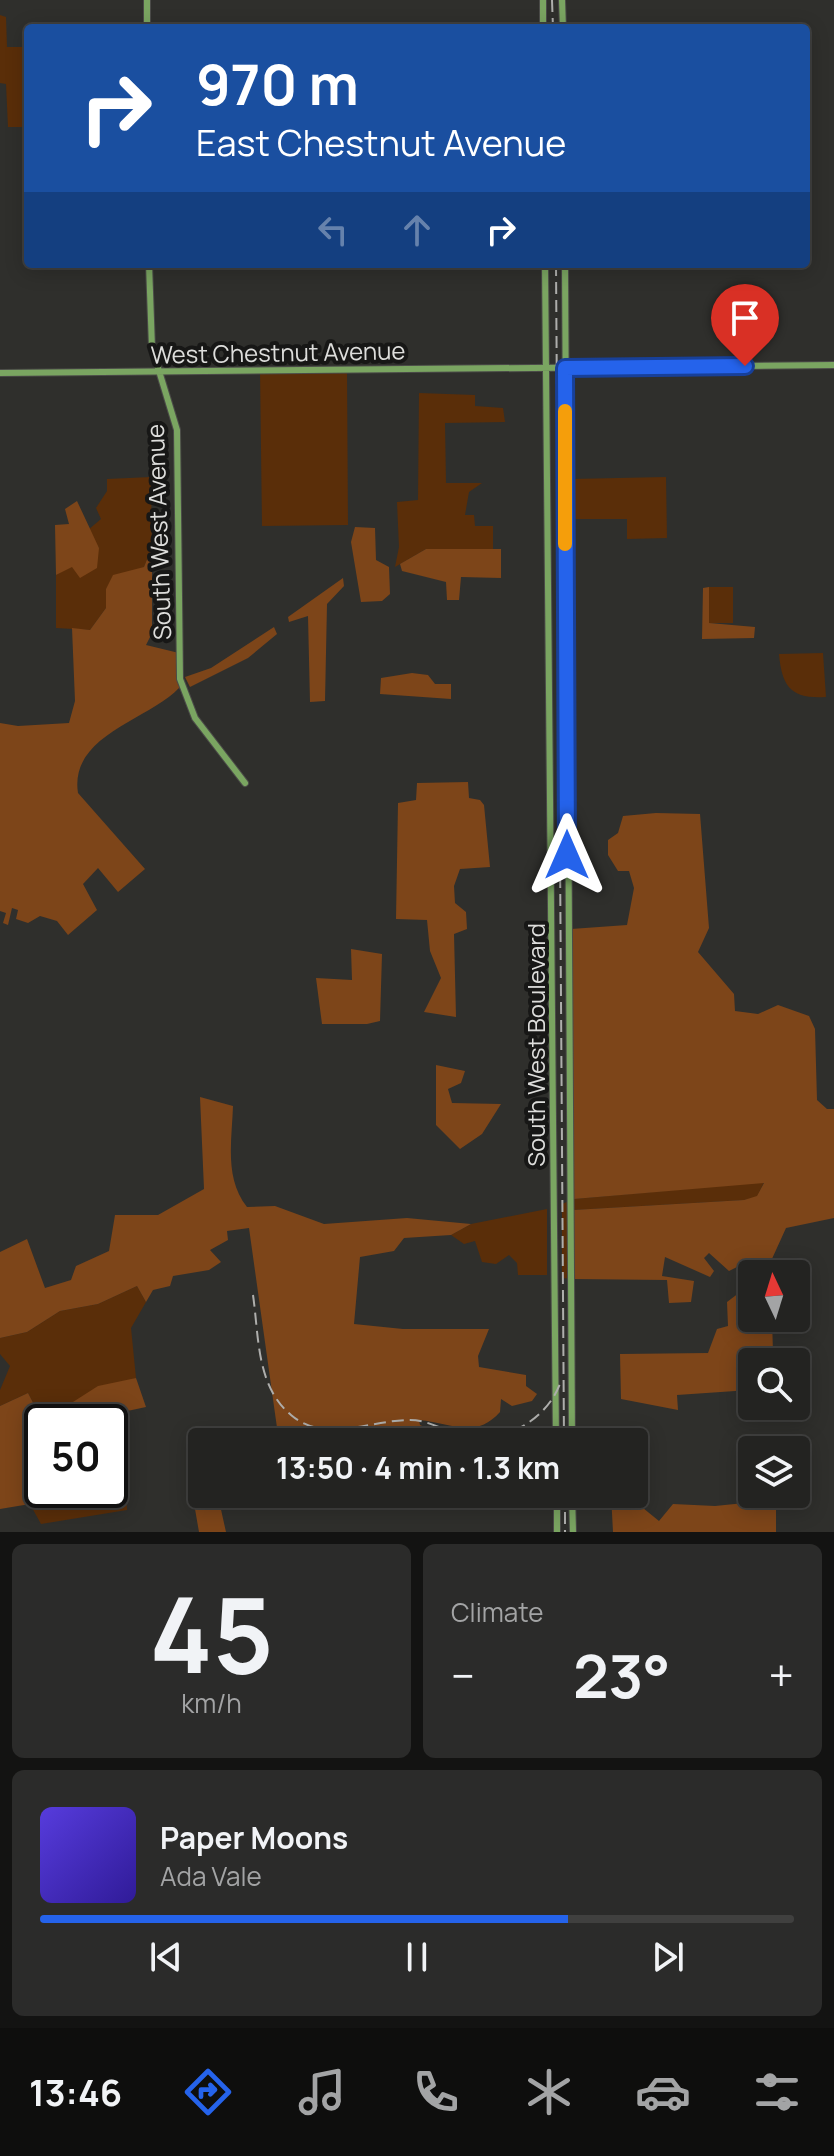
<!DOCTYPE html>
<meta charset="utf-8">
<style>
body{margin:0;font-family:Manrope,sans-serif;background:#2b2b2a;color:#f1f3f6;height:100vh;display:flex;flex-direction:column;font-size:30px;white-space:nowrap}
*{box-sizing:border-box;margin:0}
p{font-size:26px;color:#a3a4a5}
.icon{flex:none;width:44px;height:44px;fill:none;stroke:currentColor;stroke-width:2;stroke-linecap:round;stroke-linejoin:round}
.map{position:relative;height:1532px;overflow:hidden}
.side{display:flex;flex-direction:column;gap:12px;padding:12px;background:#131312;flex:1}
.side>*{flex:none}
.top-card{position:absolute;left:24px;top:24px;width:786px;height:244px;border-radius:8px;box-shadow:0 4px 20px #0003,0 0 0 2px #40403f;background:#1a4fa0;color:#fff;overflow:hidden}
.needle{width:52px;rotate:356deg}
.tools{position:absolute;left:738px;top:1260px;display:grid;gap:16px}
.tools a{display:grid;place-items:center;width:72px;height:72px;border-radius:8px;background:#232321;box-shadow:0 4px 20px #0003,0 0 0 2px #40403f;font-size:40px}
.speed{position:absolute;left:24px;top:1404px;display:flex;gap:16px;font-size:40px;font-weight:700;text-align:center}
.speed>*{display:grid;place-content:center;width:104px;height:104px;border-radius:50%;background:#232321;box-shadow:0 4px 20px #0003,0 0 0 2px #40403f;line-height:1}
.speed .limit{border:4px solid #111;border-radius:12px;background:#fff;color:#111}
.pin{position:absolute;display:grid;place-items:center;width:68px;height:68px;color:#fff;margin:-82px -34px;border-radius:50% 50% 50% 0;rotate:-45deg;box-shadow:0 0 8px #0007}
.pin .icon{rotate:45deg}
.me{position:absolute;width:88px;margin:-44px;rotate:0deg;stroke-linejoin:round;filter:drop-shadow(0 0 6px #0008)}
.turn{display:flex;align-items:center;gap:28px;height:168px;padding:0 40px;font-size:36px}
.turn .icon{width:104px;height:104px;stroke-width:2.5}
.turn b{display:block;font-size:56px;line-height:68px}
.lanes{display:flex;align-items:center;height:76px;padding:0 40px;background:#0003;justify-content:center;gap:40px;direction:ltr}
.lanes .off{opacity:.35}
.big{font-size:60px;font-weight:700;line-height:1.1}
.side .tile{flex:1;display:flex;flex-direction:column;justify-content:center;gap:12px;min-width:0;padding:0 28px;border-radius:12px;background:#2b2b2a}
.side .dial{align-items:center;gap:0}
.dial b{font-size:104px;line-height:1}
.song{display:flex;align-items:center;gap:24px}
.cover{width:96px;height:96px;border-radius:12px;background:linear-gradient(135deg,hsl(250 70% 55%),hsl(250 70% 35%))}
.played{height:8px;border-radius:4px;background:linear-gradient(90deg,#2563eb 70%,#40403f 70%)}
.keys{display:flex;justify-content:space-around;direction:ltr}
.heat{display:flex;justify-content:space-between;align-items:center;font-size:44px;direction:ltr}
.side .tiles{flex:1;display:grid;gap:12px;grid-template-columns:1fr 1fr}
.tile:last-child{grid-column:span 2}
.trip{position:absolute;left:188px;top:1428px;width:460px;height:80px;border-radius:8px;background:#232321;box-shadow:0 4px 20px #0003,0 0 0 2px #40403f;font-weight:700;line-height:80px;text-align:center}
.menu{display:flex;height:128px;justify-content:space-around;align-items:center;background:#0e0e0d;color:#a3a4a5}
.menu .icon{width:56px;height:56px}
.menu .selected{color:#2563eb}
.menu b{font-size:36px;color:#f1f3f6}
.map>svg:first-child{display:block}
.green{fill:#5a2e09}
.forest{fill:#7d4519}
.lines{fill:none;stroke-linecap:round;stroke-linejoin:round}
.secondary-casing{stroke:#4b4b48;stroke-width:8}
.secondary{stroke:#7aa561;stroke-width:6}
.rail{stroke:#aeaeac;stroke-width:2;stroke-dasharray:12 6;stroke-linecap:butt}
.route-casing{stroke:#184099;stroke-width:20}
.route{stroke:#2563eb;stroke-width:14}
.slow{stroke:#f59e0b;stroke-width:14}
.labels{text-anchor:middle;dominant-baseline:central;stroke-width:8;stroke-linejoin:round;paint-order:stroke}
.street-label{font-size:24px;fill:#dddddb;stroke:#171716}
</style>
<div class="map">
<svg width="834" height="1532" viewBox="0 0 834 1532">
<rect width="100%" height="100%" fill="#2f2f2c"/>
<path class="green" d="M0 15 6 17 7 47H28V127H8L6 84 0 83Z
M347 369 348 525 262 526 260 370Z
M419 393 475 395V406L503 408 505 422 445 423 446 483H482L469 492 465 515H474L475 526H493V549H426L395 567 399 547 397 502 418 500Z
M151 477 152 547 144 567 106 589V608L90 630 56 628V575L99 548 88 530 101 519 96 508 107 491V479Z
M666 477 667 538 627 539V519H571V479Z
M709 587H733V623H709Z
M823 653 826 697C792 699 782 688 779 654Z
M764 1182 757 1197 744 1200 573 1210V1279L562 1278V1204L574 1199Z
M547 1209V1275H518L517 1263 509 1255 496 1264 482 1262 475 1241 464 1244 451 1235 471 1224Z
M137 1286 146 1302 131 1328 136 1378 62 1409 58 1422H43L28 1393 0 1406V1390L10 1366 0 1354V1338L27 1332 60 1311 98 1304Z
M110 1435 121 1437 123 1444 127 1510 41 1524 30 1504 35 1495 52 1490H110Z"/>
<path class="forest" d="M77 501 99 548 97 568 80 578 72 567 56 575 55 525 69 524 65 509Z
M355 527 375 528 376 560 389 567 390 594 382 601 361 602 351 542Z
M152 547V633L146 645 179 653V688C149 720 69 735 78 793L145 869 118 892 98 868 83 884 97 910 68 935 57 921 40 916 28 923 16 919 18 910 12 908 8 925 3 923 6 913 0 911V723L18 726 69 723 75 701 72 628 90 630 106 608V589L113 575 144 567Z
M426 549H501V578L461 577 459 600H447L446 582 402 571 400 564Z
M343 578 344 586 327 604 325 701 310 702 308 616 289 622 288 617Z
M709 587V623L755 627 754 638 702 639 703 588Z
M274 627 277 634 248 658 190 687 185 677 211 668Z
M412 673 428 675 435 684H451V699L380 694 381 678Z
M468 782 469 798 480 800 484 805 490 867 460 869 454 886 455 903 466 912 467 929 454 934 456 1017 424 1012 441 978 430 951 427 920 396 919 398 803 416 800 417 783Z
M656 813 700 814 709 928 698 952 734 994 735 1011 758 1014 778 1005 809 1016 815 1029 817 1100 827 1109H834V1218L786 1228 771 1261V1274H757L751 1260 729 1271 709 1253 704 1258 714 1271 710 1277 665 1257 662 1276 694 1281 691 1302 669 1303 667 1280 573 1279V1210L744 1200 757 1196 764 1183 574 1199 571 929 627 925 634 888 629 871H618L608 855V840L618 833 623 816Z
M351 949 382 954 380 1021 367 1024H322L316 978 352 980Z
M436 1065 465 1071 461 1083 448 1089 452 1103 501 1104 482 1134 460 1149 436 1125Z
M200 1097 233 1106C232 1140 224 1178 247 1207L275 1206 324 1224 407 1218 471 1224 451 1235 404 1238 394 1251 360 1257 354 1324 403 1329H489L478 1356 479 1367 526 1375V1386L537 1394 532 1401 512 1406 501 1399 500 1412C475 1440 452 1423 419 1420L420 1425 444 1436 486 1439V1442H394L378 1433 347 1438 346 1442H279L249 1228 227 1231 228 1240 210 1250 221 1262 209 1270 173 1276 170 1286 153 1290 146 1302 137 1286 98 1304 60 1311 27 1332 0 1338V1252L27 1239 45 1288 71 1280 76 1266 109 1251 115 1215H158L204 1189Z
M752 1283V1318H772L773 1353H754L750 1390 677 1395 678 1410 621 1399 620 1354 708 1353 717 1329 728 1326 727 1302Z
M136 1378 146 1407 118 1413 109 1422H58L62 1409 98 1386Z
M28 1393 43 1422 42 1490H52L35 1495 30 1504 0 1509V1406Z
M611 1494H621L623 1510 643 1508 659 1521 673 1504 715 1506 765 1501 762 1494H776V1532H613Z
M220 1505 226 1532H199L195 1509Z"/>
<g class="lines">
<defs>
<path id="secondary" d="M543 0V28
M562 0 563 28
M147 28V0
M149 264 152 348 177 430 180 679 195 718 245 783
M545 264 556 1442
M565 264 572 1442
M0 373 834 365
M557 1494V1532
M572 1494 573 1532"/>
</defs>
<use href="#secondary" class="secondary-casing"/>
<use href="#secondary" class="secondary"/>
<path class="rail" d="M552 0 553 28
M556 264 564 1442
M253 1295C259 1336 256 1386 291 1415 325 1444 370 1420 410 1420 429 1420 444 1431 463 1436 503 1445 548 1420 561 1381
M565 1494V1532"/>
</g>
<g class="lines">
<defs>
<path id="route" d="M567 855 565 368 745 366"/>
</defs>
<use href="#route" class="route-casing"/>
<use href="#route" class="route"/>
<path class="slow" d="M565 544V411"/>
</g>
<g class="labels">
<g class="street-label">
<text transform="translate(278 352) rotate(-1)">West Chestnut Avenue</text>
<text transform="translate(158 532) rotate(-92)">South West Avenue</text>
<text transform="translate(535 1045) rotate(-90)">South West Boulevard</text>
</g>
</g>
</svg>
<div class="tools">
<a><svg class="needle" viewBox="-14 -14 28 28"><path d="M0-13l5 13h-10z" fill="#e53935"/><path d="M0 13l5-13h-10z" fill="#a3a4a5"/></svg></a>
<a><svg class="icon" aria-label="search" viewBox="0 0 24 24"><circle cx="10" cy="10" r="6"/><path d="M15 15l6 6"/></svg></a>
<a><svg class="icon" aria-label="layers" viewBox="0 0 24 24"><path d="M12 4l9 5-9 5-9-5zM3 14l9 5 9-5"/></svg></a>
</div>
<div class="speed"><div class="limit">50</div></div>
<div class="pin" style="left:745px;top:366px;background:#d93025"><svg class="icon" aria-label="arrive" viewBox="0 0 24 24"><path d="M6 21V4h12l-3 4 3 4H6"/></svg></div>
<svg class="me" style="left:567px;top:855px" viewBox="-20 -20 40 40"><path d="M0-17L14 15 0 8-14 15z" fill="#2563eb" stroke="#fff" stroke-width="4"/></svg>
<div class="trip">13:50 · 4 min · 1.3 km</div>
<div class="top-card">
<div class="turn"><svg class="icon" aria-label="right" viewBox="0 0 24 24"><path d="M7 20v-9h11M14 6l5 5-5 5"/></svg><div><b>970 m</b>East Chestnut Avenue</div></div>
<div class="lanes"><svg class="icon off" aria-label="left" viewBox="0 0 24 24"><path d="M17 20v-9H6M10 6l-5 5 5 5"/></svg><svg class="icon off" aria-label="ahead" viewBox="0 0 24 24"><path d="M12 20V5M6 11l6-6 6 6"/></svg><svg class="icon" aria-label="right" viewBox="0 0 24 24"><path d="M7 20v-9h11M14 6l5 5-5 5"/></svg></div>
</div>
</div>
<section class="side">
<div class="tiles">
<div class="tile dial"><b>45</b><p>km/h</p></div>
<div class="tile"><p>Climate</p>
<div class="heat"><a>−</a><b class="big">23°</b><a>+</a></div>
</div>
<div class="tile">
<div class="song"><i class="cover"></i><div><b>Paper Moons</b><p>Ada Vale</p></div></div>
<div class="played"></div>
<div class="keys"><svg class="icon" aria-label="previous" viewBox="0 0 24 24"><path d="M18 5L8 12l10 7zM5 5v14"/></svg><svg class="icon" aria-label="pause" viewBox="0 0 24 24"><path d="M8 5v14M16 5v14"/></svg><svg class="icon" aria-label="next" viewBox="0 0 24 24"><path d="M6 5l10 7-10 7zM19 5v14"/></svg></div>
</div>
</div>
</section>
<nav class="menu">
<b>13:46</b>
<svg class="icon selected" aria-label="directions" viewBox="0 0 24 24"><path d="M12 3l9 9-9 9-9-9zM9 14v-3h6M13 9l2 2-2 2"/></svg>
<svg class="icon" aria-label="music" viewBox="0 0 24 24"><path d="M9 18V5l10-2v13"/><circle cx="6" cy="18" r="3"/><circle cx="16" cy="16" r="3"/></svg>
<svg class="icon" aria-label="phone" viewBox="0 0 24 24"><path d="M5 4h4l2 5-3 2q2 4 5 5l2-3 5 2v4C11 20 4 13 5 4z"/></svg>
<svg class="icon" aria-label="climate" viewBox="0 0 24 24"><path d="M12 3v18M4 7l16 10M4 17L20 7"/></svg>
<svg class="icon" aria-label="car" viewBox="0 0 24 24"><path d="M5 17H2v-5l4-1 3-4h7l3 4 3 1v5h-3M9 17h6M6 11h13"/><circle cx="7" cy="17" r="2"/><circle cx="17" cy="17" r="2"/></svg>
<svg class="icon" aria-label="filters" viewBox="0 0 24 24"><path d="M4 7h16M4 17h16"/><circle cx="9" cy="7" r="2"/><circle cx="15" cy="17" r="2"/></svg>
</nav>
